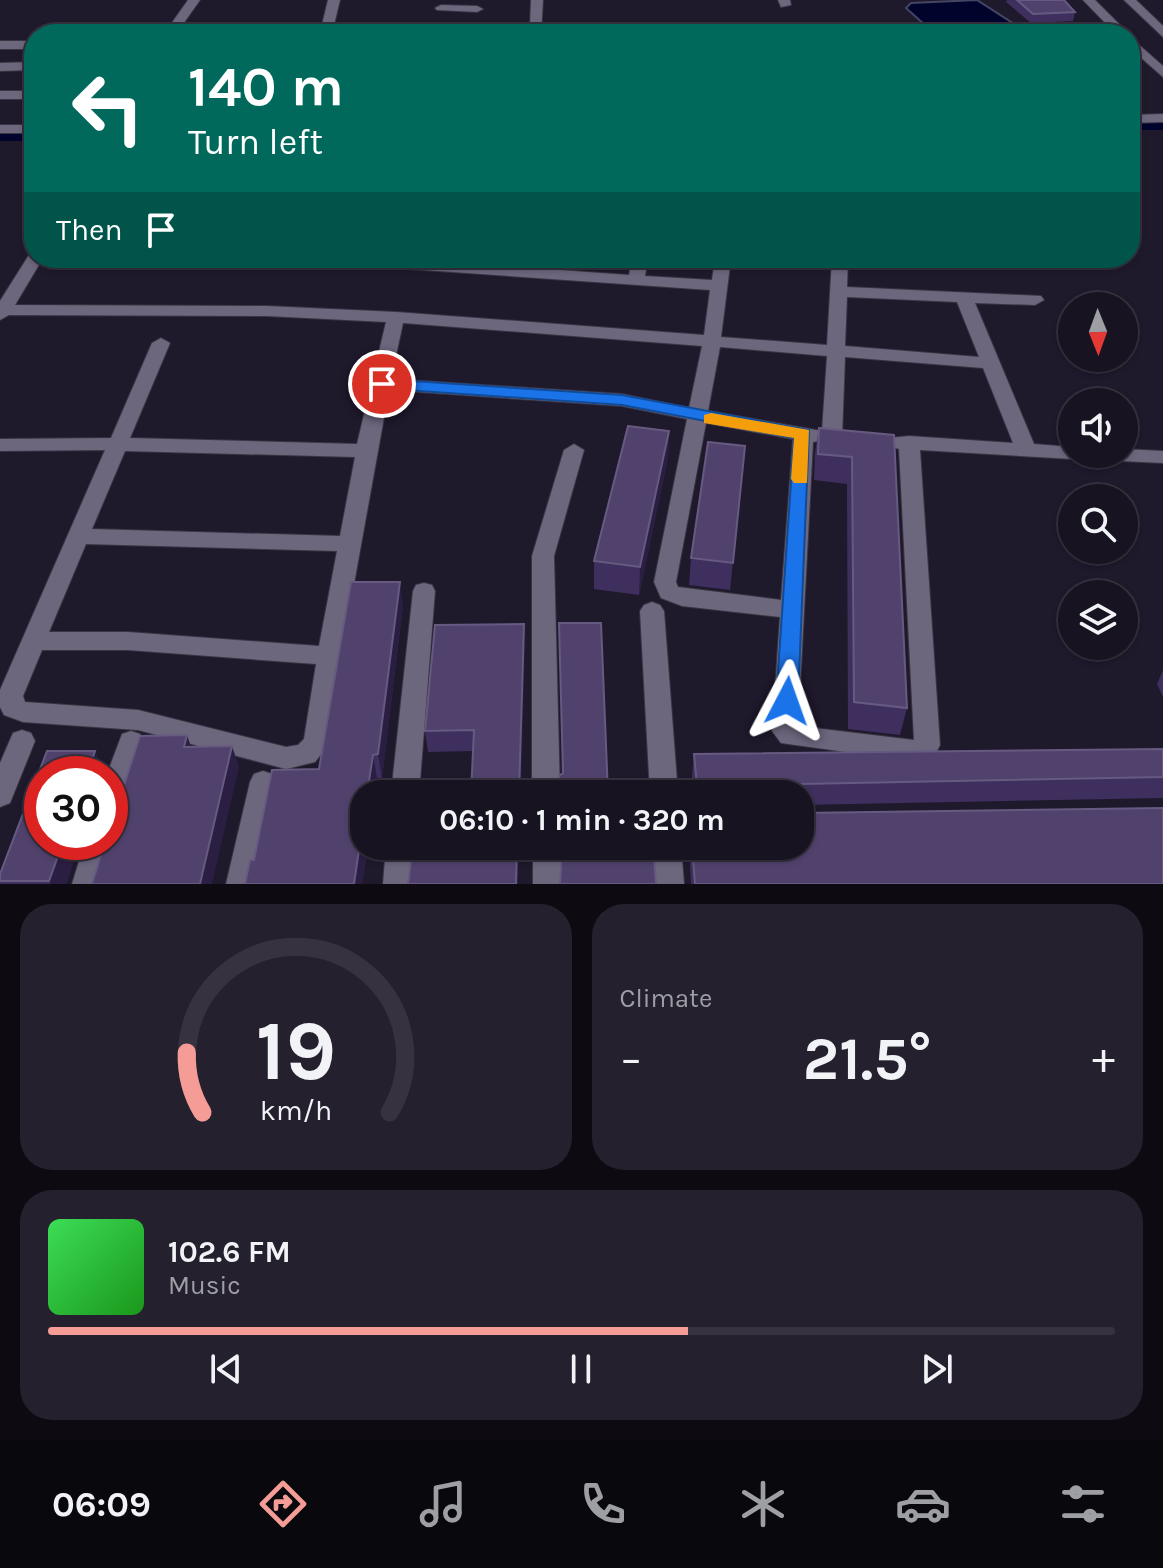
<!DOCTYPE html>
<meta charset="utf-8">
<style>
body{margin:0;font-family:Karla,sans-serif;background:#24202e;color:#f1f3f6;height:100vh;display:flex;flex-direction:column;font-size:30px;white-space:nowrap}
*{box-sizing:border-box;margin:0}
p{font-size:26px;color:#9e9ea5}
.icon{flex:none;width:44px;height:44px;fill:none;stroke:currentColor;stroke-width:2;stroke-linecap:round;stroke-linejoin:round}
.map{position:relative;height:884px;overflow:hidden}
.sheet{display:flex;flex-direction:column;gap:20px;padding:20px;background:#0d0a12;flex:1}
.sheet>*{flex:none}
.hud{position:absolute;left:24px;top:24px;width:1116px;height:244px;border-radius:32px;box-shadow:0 2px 6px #0004,0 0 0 2px #36323f;background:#00695c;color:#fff;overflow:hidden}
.needle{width:52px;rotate:179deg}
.fabs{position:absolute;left:1058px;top:292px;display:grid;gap:16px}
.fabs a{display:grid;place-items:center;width:80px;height:80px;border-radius:50%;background:#171321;box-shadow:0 2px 6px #0004,0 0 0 2px #36323f;font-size:40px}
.speed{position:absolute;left:24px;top:756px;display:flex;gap:16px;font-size:40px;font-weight:700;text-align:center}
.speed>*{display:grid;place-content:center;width:104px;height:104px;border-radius:50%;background:#171321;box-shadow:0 2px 6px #0004,0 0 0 2px #36323f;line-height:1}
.speed .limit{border:12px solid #d22;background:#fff;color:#111}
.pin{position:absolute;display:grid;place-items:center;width:68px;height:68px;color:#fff;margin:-34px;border:4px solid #fff;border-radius:50%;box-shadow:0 2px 8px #0007}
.me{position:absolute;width:88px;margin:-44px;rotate:4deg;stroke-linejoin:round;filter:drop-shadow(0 0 6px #0008)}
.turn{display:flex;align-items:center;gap:28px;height:168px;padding:0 32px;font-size:36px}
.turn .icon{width:104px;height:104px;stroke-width:2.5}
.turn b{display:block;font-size:56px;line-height:68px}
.then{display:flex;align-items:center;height:76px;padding:0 32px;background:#0003;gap:16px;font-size:30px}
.big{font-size:60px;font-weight:700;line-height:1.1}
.sheet .widget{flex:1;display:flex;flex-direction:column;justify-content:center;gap:12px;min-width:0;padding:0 28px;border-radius:32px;background:#24202e}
.sheet .dial{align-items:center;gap:0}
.dial svg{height:208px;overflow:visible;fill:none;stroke:#36323f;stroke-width:7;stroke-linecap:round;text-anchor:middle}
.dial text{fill:#f1f3f6;stroke:none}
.song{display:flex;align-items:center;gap:24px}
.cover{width:96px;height:96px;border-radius:12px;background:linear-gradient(135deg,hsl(130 70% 55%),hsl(120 70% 35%))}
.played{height:8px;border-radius:4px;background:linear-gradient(90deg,#f59c96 60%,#36323f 60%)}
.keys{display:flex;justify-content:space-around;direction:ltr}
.heat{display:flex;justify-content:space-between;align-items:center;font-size:44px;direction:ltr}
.sheet .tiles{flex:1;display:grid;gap:20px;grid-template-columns:1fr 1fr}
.widget:last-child{grid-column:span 2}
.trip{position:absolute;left:350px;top:780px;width:464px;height:80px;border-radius:32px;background:#171321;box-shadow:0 2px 6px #0004,0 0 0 2px #36323f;font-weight:700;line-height:80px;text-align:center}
.tab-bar{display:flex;height:128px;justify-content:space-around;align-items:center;background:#09080d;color:#9e9ea5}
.tab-bar .icon{width:56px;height:56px}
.tab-bar .active{color:#f59c96}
.tab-bar b{font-size:36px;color:#f1f3f6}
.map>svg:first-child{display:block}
.water{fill:#00042c;stroke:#444565;stroke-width:2}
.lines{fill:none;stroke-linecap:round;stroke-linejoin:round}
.canal{fill:#00042c;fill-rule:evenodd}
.minor-casing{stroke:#393543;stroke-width:2}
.minor{fill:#6d677e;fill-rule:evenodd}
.wall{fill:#3f2f5e}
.shaded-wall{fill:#2b1e43}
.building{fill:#51426d;stroke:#675a81;stroke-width:2}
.route{fill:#1a73e8;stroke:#114b97;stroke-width:2}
.slow{fill:#f59e0b}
</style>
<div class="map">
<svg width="1163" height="884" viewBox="0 0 1163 884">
<rect width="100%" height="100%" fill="#1f192c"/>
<path class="water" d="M977 0 1028 33 1055 30 1087 34 1112 30 1116 34H935L906 8 911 3Z
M259 258H373L364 266 263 268Z"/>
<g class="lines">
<path class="canal" d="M1130 122H1163V130H1130Z
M0 133H34V141H0Z"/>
<defs>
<path id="minor" d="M188 0H200L176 34H164Z
M328 0H340L334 25H530L531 0H543L541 34 327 33 321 29Z
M778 0H790L791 5 781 7Z
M1083 0H1095L1129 34H1116Z
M1124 0H1136L1163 26V37Z
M441 5 477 6 483 9 477 12 437 10 435 8Z
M1130 37 1163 66V77L1130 48Z
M0 41H34V49H0Z
M34 62V70L0 71V63Z
M0 91H34V99H0Z
M1163 114V122L1130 123V115Z
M0 125H34V133H0Z
M34 253V258H43L15 305 267 306 396 312 704 335 710 290 394 268 386 263 394 258 629 275 632 258H648L645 276 712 280 715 258H731L721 337 827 345 832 258H848L847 287 1041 296 1044 300 1035 305 975 303 1034 444 1072 447V454H1081L1072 459 920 450 940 745 936 753 919 762 781 743 772 731 780 617 682 606 661 598 654 582 687 419 622 406 389 390 341 656 329 744 315 762 286 769 138 730 23 722 4 715 0 707V690L105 450 0 451V439L111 438 152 343 161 338 170 343 130 438 357 444 386 322 267 316 9 315 0 320V301L29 255ZM847 297 957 302 979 357 845 346ZM403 323 702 346 689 408 622 394 391 379ZM720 347 827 356 822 431 708 411ZM845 357 983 368 1013 443 909 436 889 438 886 442 889 446 899 449 914 740 798 726 813 442 824 440 832 444 842 438ZM706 423 793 439 781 600 678 587 676 582ZM125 451 355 457 340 536 92 529ZM86 544 337 551 319 646 128 632H49ZM42 650H128L316 664 304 739 298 745 286 747 138 710 25 702 23 696Z
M574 444 584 450 554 556 560 794H532V556L564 450Z
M1124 449 1163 451V463L1099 460 1089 454H1124Z
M424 583 432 585 435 591 419 794H391L413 591 416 585Z
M652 602 660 605 664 611 678 794H650L640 611 644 605Z
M22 730 31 733 35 741 10 803 0 807V763L13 733Z
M131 731 140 734 144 742 124 808 120 816 110 820V774H107L122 734Z
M263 771 272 774 276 782 254 884H226L250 782 254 774Z
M110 836 113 842 100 884H72L85 842H110Z
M386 846H414L411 884H383Z
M533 846H561V884H533Z
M653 846H681L684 884H656Z"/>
</defs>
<use href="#minor" class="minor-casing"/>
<use href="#minor" class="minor"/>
</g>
<path class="wall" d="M1007 0H1064L1075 12 1073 21 1031 23 1006 2Z
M819 428 894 435 907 708 900 735 848 729 847 484 814 480 815 453Z
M669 431 668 458 639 595 594 589V561Z
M745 446 730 590 689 585 691 558Z
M403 605 382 778H377L364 846H368L362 884 254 860 319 769Z
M525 645 473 751 428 752 425 731Z
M1163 670V697L1157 684Z
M1163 749V798L800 805V794H694L692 776 694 754Z
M95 751 103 772 66 884H0V874Z
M689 846H800L1163 884H691Z"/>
<path class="shaded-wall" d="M669 431 668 458 639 595 640 567Z
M400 582 403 605 382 778 378 754Z
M524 624 525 645 521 794H519Z
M187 735 194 756 184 747Z
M232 746 239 767 212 884H200Z
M95 751 103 772V774H87Z
M373 755 377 778 375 794H367Z
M364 816V846H368L362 884H354Z
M63 842H80L66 884H51L49 881Z
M517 846H519L518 884H516Z"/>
<path class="building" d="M1017 0H1064L1075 12 1033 14Z
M628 426 669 431 640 567 594 561Z
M819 428 894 435 907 708 854 702 852 457 818 454Z
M708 442 745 446 733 563 691 558Z
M351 582H400L378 754 373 755 367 794H364V816L354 884H245L250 860H254L272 770 319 769Z
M559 623H601L608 794H560L559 776 563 773Z
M524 624 519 794H471L474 730 425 731 435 625Z
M187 735 184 747 232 746 200 884H92L105 842H110V828L140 736Z
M1163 749V777L697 786 694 754Z
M47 751H95L87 774H42V842H63L49 881H0V874Z
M1163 808V884H695L692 846H800V813Z
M468 846H517L516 884H408L411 860 467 859Z
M562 846H611V856L654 855 656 884H560Z"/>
<path class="route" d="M382 379 622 395 809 430 798 701 795 708H779L776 701 794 438 622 405 376 388 373 384Z"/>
<path class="slow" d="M711 413 809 430 807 483H794L791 479 794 438 704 423V415Z"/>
</svg>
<div class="fabs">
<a><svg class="needle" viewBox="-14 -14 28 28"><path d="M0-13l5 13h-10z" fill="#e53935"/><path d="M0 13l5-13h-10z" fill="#9e9ea5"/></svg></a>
<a><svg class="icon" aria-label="sound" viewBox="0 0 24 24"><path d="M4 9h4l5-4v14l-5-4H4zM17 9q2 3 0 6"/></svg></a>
<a><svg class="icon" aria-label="search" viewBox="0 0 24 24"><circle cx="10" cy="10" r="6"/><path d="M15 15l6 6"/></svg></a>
<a><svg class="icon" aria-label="layers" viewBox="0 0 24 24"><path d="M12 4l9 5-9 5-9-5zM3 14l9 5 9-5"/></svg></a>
</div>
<div class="speed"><div class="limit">30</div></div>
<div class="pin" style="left:382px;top:384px;background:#d93025"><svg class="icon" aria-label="arrive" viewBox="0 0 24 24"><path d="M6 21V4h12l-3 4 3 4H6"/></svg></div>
<svg class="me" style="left:787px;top:701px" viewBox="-20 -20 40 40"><path d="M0-17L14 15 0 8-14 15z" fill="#1a73e8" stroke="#fff" stroke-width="4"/></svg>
<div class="trip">06:10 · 1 min · 320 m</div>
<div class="hud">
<div class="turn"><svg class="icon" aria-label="left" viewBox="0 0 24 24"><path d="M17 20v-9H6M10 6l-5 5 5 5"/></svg><div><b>140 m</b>Turn left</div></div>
<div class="then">Then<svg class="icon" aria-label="arrive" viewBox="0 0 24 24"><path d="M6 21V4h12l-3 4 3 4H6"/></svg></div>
</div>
</div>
<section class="sheet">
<div class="tiles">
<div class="widget dial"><svg viewBox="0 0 100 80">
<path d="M14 69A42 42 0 1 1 86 69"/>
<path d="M14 69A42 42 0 0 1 8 46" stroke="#f59c96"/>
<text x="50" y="56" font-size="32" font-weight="700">19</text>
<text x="50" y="72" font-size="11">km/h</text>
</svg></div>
<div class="widget"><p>Climate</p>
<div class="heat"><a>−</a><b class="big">21.5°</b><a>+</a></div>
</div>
<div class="widget">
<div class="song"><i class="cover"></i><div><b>102.6 FM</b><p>Music</p></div></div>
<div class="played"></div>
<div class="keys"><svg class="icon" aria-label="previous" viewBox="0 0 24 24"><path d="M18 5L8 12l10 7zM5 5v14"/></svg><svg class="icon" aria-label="pause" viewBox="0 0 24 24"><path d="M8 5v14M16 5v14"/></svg><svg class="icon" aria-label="next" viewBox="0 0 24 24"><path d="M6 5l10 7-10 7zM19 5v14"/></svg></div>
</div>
</div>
</section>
<nav class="tab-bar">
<b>06:09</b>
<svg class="icon active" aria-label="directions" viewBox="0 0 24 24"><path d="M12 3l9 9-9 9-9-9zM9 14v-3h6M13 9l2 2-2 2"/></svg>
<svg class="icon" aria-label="music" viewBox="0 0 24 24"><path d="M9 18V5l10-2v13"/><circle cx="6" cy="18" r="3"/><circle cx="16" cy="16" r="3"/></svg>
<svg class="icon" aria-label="phone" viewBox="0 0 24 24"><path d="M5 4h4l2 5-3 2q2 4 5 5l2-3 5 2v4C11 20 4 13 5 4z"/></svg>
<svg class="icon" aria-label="climate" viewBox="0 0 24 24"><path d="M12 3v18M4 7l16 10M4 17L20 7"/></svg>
<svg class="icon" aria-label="car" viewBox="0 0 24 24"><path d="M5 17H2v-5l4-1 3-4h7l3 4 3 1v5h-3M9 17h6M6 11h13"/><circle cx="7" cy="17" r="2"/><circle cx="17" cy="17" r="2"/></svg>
<svg class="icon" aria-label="filters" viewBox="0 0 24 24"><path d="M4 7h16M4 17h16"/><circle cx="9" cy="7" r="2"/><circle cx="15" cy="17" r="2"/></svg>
</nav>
